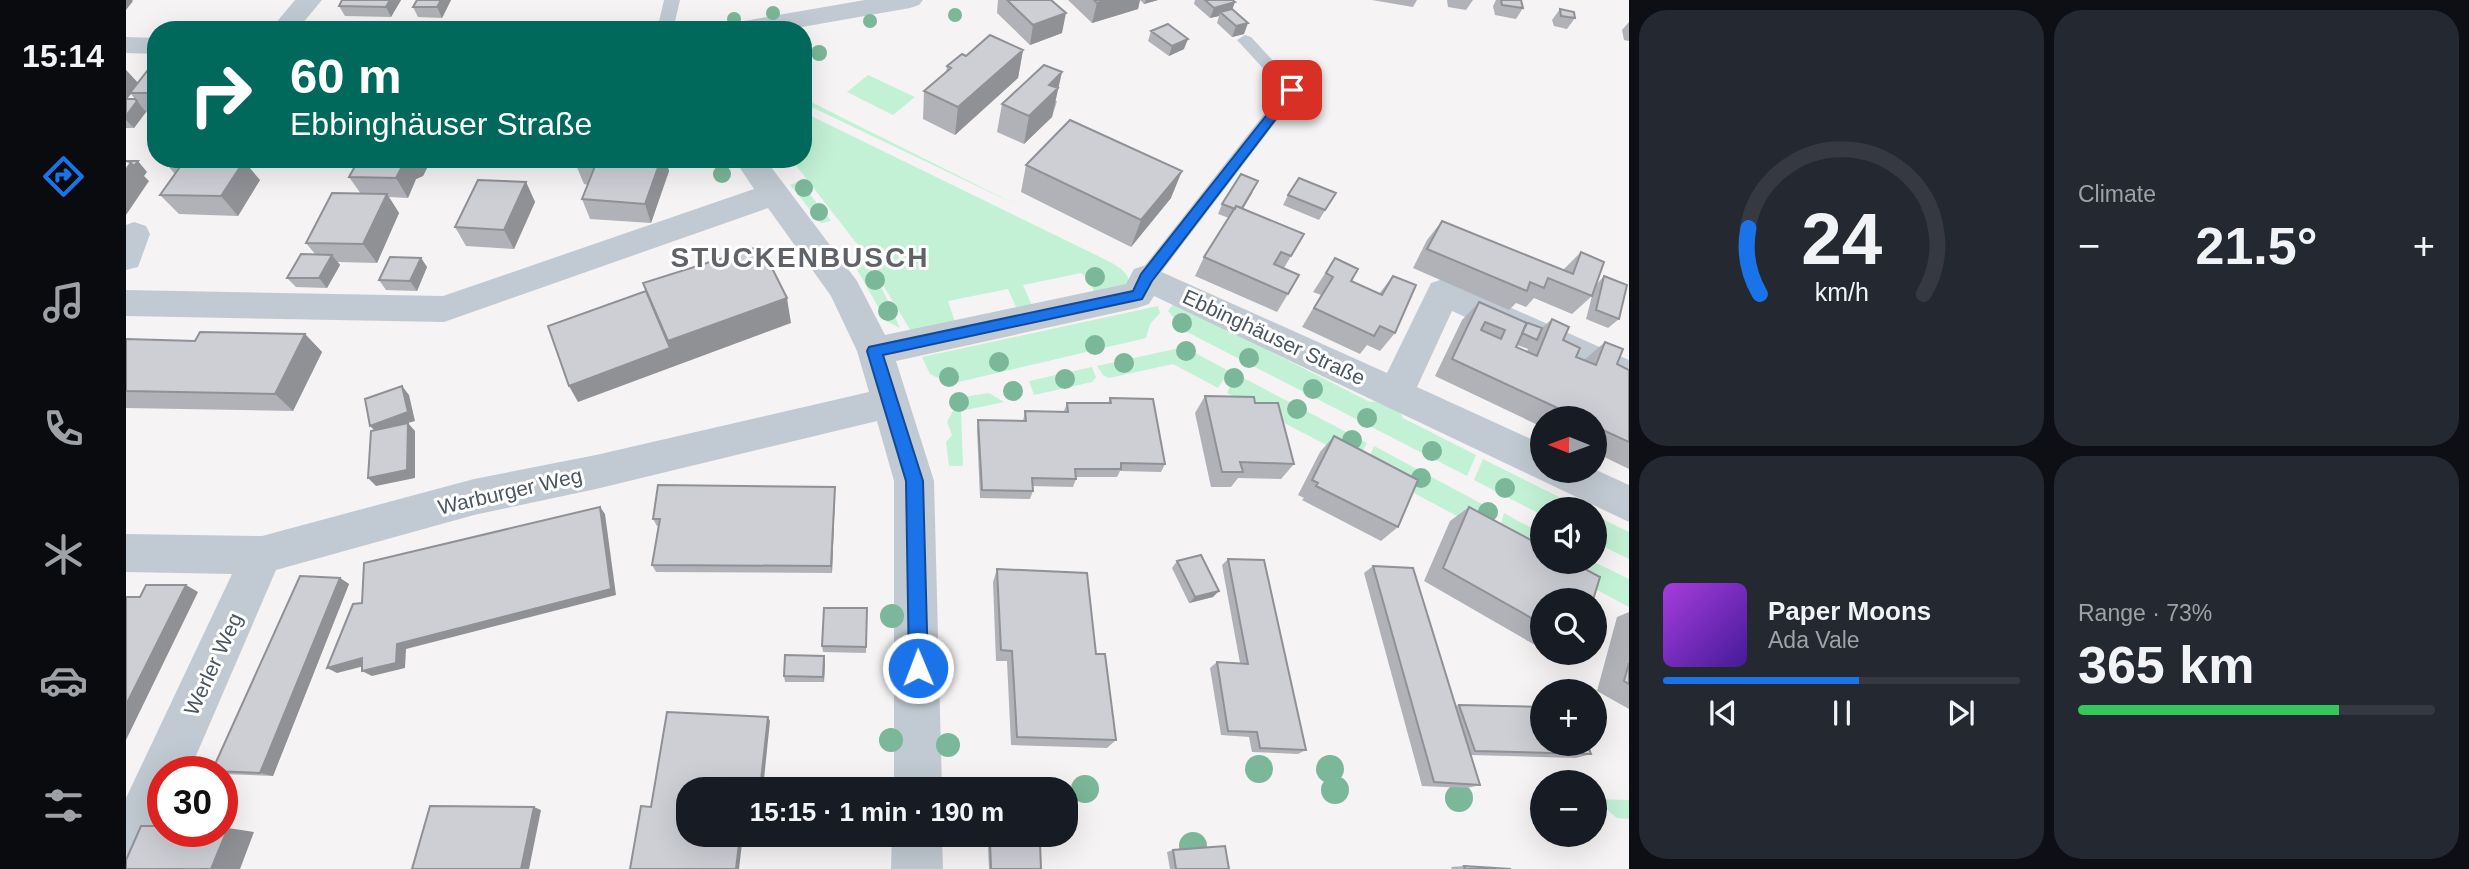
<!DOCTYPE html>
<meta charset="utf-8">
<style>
body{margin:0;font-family:Helvetica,sans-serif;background:#242831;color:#f1f3f6;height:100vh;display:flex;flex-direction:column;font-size:26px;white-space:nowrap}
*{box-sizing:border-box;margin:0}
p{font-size:23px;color:#9ea1a6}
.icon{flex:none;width:38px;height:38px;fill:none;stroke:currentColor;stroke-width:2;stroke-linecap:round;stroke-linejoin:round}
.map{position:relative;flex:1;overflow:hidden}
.drawer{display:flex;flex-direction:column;gap:10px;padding:10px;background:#0d0f14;width:840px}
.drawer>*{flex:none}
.hud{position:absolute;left:21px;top:21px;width:665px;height:147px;border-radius:28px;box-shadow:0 7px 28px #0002;background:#00695c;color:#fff;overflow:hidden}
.needle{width:46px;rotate:271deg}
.tools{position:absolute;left:1404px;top:406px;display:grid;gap:14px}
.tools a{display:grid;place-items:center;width:77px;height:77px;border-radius:50%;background:#171b24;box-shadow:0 7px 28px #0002;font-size:35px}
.speed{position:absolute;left:21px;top:756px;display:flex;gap:14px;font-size:35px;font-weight:700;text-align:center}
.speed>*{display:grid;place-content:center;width:91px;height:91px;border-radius:50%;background:#171b24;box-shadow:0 7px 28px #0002;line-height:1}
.speed .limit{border:10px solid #d22;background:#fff;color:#111}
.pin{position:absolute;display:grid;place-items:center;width:60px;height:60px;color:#fff;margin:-30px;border-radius:14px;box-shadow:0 4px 10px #0006}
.me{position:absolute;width:77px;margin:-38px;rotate:359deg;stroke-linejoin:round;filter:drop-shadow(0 0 5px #0008)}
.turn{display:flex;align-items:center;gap:24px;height:147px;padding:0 28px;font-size:32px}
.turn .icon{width:91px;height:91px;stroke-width:2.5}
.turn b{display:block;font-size:49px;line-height:60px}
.big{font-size:52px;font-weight:700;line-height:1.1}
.drawer .widget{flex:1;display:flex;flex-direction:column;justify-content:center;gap:10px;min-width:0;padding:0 24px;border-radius:28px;background:#242831}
.drawer .dial{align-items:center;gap:0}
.dial svg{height:182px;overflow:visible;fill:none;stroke:#363941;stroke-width:7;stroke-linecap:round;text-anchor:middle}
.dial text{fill:#f1f3f6;stroke:none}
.song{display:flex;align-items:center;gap:21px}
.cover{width:84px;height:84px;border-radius:10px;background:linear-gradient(135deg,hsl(280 70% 55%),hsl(260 70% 35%))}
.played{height:7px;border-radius:4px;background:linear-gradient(90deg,#1a73e8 55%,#363941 55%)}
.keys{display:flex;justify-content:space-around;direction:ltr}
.heat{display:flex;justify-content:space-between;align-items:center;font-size:38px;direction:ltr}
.charge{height:10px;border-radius:5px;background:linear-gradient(90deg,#34c759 73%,#363941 0)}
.drawer .tiles{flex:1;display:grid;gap:10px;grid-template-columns:repeat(2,1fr)}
.trip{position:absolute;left:550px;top:777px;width:402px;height:70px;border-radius:28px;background:#171b24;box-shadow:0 7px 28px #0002;font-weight:700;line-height:70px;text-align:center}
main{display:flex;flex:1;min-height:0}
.dock{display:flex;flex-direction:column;width:126px;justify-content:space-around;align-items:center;background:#090b0e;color:#9ea1a6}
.dock .icon{width:49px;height:49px}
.dock .on{color:#1a73e8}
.dock b{font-size:32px;color:#f1f3f6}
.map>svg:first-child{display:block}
.green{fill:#c3f1d5}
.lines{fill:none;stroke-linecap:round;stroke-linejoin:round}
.lane{fill:#c1cad2;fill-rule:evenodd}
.street{fill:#c1cad2;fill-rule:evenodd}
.tree{fill:#7bb799}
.wall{fill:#b0b2b7;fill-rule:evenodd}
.shaded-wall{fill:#909195}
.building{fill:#cdcfd5;stroke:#909195;stroke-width:2;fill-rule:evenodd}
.route{fill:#1a73e8;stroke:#114b97;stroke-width:2}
.labels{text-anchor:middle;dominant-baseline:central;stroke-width:6;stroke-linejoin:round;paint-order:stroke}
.street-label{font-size:21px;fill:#4a5661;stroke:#fff}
.district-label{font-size:28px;font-weight:bold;letter-spacing:2px;fill:#5f6368;stroke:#fff}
</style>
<main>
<nav class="dock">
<b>15:14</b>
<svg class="icon on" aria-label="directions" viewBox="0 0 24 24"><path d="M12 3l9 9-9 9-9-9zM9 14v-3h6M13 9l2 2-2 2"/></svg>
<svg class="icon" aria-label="music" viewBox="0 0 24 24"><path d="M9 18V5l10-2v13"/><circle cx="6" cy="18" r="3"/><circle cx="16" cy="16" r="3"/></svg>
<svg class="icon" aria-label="phone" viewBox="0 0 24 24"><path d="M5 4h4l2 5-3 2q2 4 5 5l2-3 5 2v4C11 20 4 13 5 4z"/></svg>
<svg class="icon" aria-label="climate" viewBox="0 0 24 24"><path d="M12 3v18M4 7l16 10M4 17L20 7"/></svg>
<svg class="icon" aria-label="car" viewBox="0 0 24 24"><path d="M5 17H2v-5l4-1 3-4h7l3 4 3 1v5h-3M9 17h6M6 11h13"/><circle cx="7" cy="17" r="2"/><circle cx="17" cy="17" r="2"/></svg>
<svg class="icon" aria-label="filters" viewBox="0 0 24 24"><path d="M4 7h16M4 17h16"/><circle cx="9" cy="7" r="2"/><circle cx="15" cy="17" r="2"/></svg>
</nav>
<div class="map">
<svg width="1503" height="869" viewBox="0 0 1503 869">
<rect width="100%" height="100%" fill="#f5f3f3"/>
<path class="green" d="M742 75 789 97 767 115 721 92Z
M677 98 891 205 677 103Z
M677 112 972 256C985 263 1003 269 1004 285L969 293 962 279 955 273 897 285 906 306 891 309 882 289 822 301 829 322 785 331 735 249 665 159H677Z
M673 181 703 218 705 221 695 223 664 185Z
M732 260C748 264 767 312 774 328L760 321 728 264Z
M1048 303 1244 402 1268 400 1277 418 1350 455 1341 476 1059 331 1042 311Z
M1032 306 1034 313 1024 324 1020 338 824 384 804 374 796 357Z
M1058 347 1103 371 1092 388 1047 364 983 378 977 375 971 366Z
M966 367 970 377 966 382 908 395 903 381Z
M1110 374 1241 443 1231 461 1101 393Z
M863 393 878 402 835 411 837 466H823L820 442 826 435 821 422 828 409 824 399Z
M1248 446 1369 511 1361 532 1239 467Z
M1357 459 1457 509H1416V515L1348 480Z
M1378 513 1416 534 1410 558 1371 537Z
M1468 515 1503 532V559L1468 542Z
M1419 562H1468L1503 579V607Z
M1468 799 1503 800V819L1491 818Z"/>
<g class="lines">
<path class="lane" d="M538 0H554L547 30H531Z
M1119 35 1125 37 1174 90 1027 283H1013L1010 278 1013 273 1157 90 1111 40Z"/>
<path class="street" d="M169 0H196L171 30H144Z
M739 0H797L793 5 784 8 659 30H599L603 24 612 22Z
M0 37 30 38V54L0 53Z
M608 159H639L731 281 759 335 1000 284 1008 269 1020 265 1261 373 1305 283 1317 279 1329 283 1503 360V391L1326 311 1291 387 1416 444V471L1468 469 1503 485V522L1028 296 1023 304 1011 308 770 361 808 481 816 789H768V481L751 421 470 489 348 515 150 570 63 772H37V830L19 869H0V798L106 574 0 572V534L136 536 348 479 470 455 743 392 731 351 705 296 642 208 318 322 0 316V290L317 296 628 189Z
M8 222 20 226 24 234 12 267 0 270V225Z
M766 835H816L817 869H765Z"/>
</g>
<g class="tree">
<circle cx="647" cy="13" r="7"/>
<circle cx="829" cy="15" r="7"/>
<circle cx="608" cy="19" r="7"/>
<circle cx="744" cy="21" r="7"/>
<circle cx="693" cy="53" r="8"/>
<circle cx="596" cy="174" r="9"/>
<circle cx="678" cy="188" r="9"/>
<circle cx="693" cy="212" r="9"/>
<circle cx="969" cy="277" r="10"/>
<circle cx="749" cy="280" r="10"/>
<circle cx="762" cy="311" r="10"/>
<circle cx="1056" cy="323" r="10"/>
<circle cx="969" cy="345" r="10"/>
<circle cx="1060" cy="351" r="10"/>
<circle cx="1123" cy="358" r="10"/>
<circle cx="873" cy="362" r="10"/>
<circle cx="998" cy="363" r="10"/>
<circle cx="823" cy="377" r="10"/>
<circle cx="1108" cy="378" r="10"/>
<circle cx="939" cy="379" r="10"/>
<circle cx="1187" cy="389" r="10"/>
<circle cx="887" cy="391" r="10"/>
<circle cx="833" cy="402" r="10"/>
<circle cx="1171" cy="409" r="10"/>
<circle cx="1241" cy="418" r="10"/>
<circle cx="1226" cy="440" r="10"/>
<circle cx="1306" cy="451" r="10"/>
<circle cx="1295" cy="478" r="10"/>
<circle cx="1379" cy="488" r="10"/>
<circle cx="1362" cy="512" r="10"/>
<circle cx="766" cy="616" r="12"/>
<circle cx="765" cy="740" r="12"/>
<circle cx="822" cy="745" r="12"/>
<circle cx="1133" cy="769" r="14"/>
<circle cx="1204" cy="769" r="14"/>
<circle cx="959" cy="789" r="14"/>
<circle cx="1209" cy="790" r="14"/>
<circle cx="1333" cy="798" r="14"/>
<circle cx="1067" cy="846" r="14"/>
</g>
<path class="wall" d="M275 0 265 17 219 16 213 6Z
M291 0H325L316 18 292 17 287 7Z
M872 0H925L936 33 904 45 871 13Z
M942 0H1032L1018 4 1014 0 1012 9 966 23Z
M1069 0H1106L1109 2 1106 9 1118 34 1106 37 1091 23 1093 16 1084 18 1068 4Z
M1246 0H1291L1287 7Z
M1321 0H1347L1340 10 1322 7Z
M1370 0H1395L1397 8 1390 19 1369 15 1367 6Z
M1434 9 1449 18 1441 29 1428 26 1426 20Z
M1503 22V41L1498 40 1496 30Z
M1025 31 1058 49 1043 56 1022 41Z
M897 50 892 78 829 135 797 119 798 91 820 73 821 66 840 56Z
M30 66V113H22L20 112 8 128H0V70L12 83ZM5 94 9 99H1Z
M931 101 926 117 898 144 871 132 876 104Z
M46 159H79L78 160 134 180 112 216 53 214 34 195 49 174 42 166Z
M184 159H222L218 168 189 167Z
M233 159H298L302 166 297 176 290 179 282 198 263 197 273 213 251 263 212 262 214 265 201 288 170 287 161 278 189 254 180 243 235 194 223 177Z
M450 165 543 171 525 223 464 219 456 199 462 185 458 184Z
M900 165 1045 198 1005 247 895 192Z
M400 182 409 202 388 249 340 246 329 227Z
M1127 192 1117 209 1178 234 1158 268 1162 294 1151 312 1069 276 1078 257 1103 218 1092 214 1096 204Z
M1210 193 1193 220 1157 205 1162 195Z
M1316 221 1437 270 1455 252 1470 285 1478 276 1493 319 1482 328 1460 319 1466 296 1446 314 1408 298 1400 307 1390 303 1383 310 1287 268 1301 240Z
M295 258 301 267 291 291 260 290 253 280Z
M1209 258 1225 281 1253 294 1267 276 1269 333 1254 351 1241 345 1234 354 1176 327 1195 295 1187 292Z
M1353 302 1401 323 1416 328 1426 319 1437 340 1450 357 1458 360 1479 342 1491 364 1503 370V469L1468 452V418H1416V427L1309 376 1336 320ZM1391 345 1402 349 1401 352 1390 347Z
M179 334 196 352 167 411 0 408V339L69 341Z
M1079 396 1168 464 1155 479 1112 478 1105 487H1085L1069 413Z
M984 398 1039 464 1035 472 994 471 991 477H950V479L947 487 906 486 907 491 904 499 854 498 851 429 852 420 897 421 899 411H938L941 403H982Z
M1208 436 1272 527 1255 541 1176 500 1178 498 1172 495 1194 452Z
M709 487V494L706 573 530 572 526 565 532 526H531L527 519Z
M1343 507 1416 600V649L1298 581 1324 521Z
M1102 559 1180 750 1172 754 1126 752 1123 737 1095 735 1084 668 1091 662 1114 663 1096 565Z
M1051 561 1087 597 1063 603 1046 568Z
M1247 566 1329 706 1333 705 1465 754 1450 758 1344 755 1354 785 1341 788 1296 786 1238 573Z
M871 569 970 654 990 740 981 748 885 745 881 661H870L867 582Z
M214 578 223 584 147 776 96 774V772Z
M741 608 740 653 697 652 696 646Z
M1503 612V709L1471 691 1491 617Z
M1423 653H1435L1428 656Z
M699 661 698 682H659L658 676Z
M864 843 915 869H863L862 846Z
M1047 850 1103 869H1044L1041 852Z
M1338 866 1385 869H1326L1325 867Z"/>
<path class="shaded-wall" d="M0 0H6L7 1 0 10Z
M264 0H275L265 17 260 7Z
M315 0H325L316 18 311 7Z
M980 0H1014L1012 9 966 23 971 3Z
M1020 0H1032L1018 4Z
M1109 2 1105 13 1094 12 1093 16 1084 18 1088 8Z
M940 13 936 33 904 45 907 25Z
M1122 23 1118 34 1106 37 1110 26Z
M1062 39 1058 49 1043 56 1046 46Z
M897 50 892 78 829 135 832 107Z
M0 70 13 84 0 100Z
M936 72 926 117 898 144 903 116 923 85Z
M11 101 20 112 8 128 0 120V116Z
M212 159H222L218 168Z
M280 159H298L302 166 297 176 290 179 282 198 270 178Z
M535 159H540L543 171 525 223 519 204Z
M12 161 21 172 18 176 23 181 0 215V168L4 162Z
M118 161 134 180 112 216 95 196Z
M1056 171 1045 198 1005 247 1015 220Z
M400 182 409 202 388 249 378 230Z
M261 194 273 213 251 263 237 244Z
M206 255 214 265 201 288 193 278Z
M295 258 301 267 291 291 284 281Z
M661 298 665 323 452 402 443 386 544 348 542 341Z
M179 334 196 352 167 411 149 394Z
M276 386 283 395 289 421 282 423 289 431V478L250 486 242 478 252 434 244 426Z
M709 487V494L706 573 705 566Z
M474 507 479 514 490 595 280 649 279 668 246 676 236 671 271 644Z
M214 578 223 584 147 776 134 773Z
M60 585 72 592 0 740V705Z
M1093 591 1087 597 1063 603 1069 597Z
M698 656 699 661 698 682 697 677Z
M236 658 246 664 211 673 201 668Z
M642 717 644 721 637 789H634Z
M408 807 415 810 403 869H395Z
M102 828 128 832 114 869H85Z
M614 835H617L613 869H610Z"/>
<path class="building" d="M216 0H264L260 7 213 6Z
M291 0H315L311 7H287Z
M881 0H925L940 13 907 25Z
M968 0H980L971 3Z
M1079 0H1106L1109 2 1088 8Z
M1375 0H1395L1397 8 1376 5Z
M1106 9 1122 23 1110 26 1094 12Z
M1434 9 1448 12 1449 18 1435 16Z
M1042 24 1062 39 1046 46 1025 31Z
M864 35 897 50 832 107 798 91 825 68 821 66 836 54 840 56Z
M918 65 936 72 923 85 932 88 903 116 876 104Z
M25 66H30V93H4Z
M0 99H9L11 101 0 116Z
M944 120 1056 171 1015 220 900 165Z
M46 159H63L59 160 55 166H42Z
M233 159H280L270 178 223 177Z
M453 159H535L519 204 456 199 469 166 450 165Z
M59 160 118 161 95 196 34 195Z
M0 161H12L8 166 4 162Z
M1115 174 1132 181 1116 208 1110 206 1109 209 1096 204Z
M1173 178 1210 193 1199 210 1162 195Z
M352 180 400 182 378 230 329 227Z
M206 193 261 194 237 244 180 243Z
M1110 206 1178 234 1165 256 1155 252 1148 264 1173 275 1162 294 1078 257Z
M1316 221 1447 274 1455 252 1478 262 1466 296 1422 278 1418 288 1404 282 1401 291 1301 249Z
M635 246 661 298 542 341 517 283Z
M175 254 206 255 193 278H161Z
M264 257 295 258 284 281 253 280Z
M1209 258 1232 269 1225 281 1256 295 1267 276 1290 285 1269 333 1254 326 1248 336 1188 308 1207 277 1200 273Z
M1478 276 1501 285 1493 319 1470 310Z
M520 291 544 348 443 386 422 326Z
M1353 302 1401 323 1390 347 1411 356 1426 319 1443 327 1437 340 1454 348 1450 357 1470 365 1479 342 1497 349 1491 364 1503 370V442L1468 426V418H1453L1326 359ZM1359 322 1379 330 1375 339 1355 330Z
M1402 323 1416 328 1411 340 1396 333 1400 324Z
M74 332 179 334 149 394 0 391V339L69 341Z
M276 386 282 412 244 426 239 399Z
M1079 396 1128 397 1129 403H1152L1168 464 1114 462 1117 472H1096Z
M984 398 1027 399 1039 464 995 463V469H949L950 479 906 478 907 491 856 490 852 420 900 421 899 411 942 412 941 403H985Z
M282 423 281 470 242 478 245 431Z
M1208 436 1292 480 1272 527 1190 486 1192 483 1186 480Z
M532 485 709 487 705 566 526 565 534 519H527Z
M474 507 485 589 271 644 270 663 236 671V658L201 668 227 604 236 603 238 563Z
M1343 507 1416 546V562H1446L1474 577 1467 600H1416V624L1317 568Z
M1075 555 1093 591 1069 597 1051 561Z
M1102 559 1138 560 1180 750 1134 748 1131 732 1102 731 1091 662 1122 664Z
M1247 566 1287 568 1354 785 1308 782Z
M871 569 961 573 970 654H979L990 740 891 737 886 651 875 650Z
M174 576 214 578 134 773 86 771Z
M20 585H60L0 705V597H14Z
M698 608H741L740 647 696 646Z
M659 655 698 656 697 677 658 676Z
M1503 663V684L1498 681Z
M1333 705 1416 707V744H1461L1465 754 1349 751Z
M541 712 642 717 634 789H562V835H614L610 869H504L515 806 525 807Z
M304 806 408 807 395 869H286Z
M15 826H37V831H96V828H102L85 869H0V860Z
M864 843H914L915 869H865Z
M1099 846 1103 869H1050L1047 850Z
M1338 866 1385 869H1339Z"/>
<path class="route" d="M1162 88 1172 90 1026 281 1016 299 757 355 797 481 802 668 799 674 792 677 786 674 783 668 780 481 741 351 743 347 1007 291 1015 274Z"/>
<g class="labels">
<g class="street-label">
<text transform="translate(1148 337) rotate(25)">Ebbinghäuser Straße</text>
<text transform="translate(384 491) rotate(-13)">Warburger Weg</text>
<text transform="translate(87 664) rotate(-65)">Werler Weg</text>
</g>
<g class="district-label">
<text x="674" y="257">STUCKENBUSCH</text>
</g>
</g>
</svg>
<div class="tools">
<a><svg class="needle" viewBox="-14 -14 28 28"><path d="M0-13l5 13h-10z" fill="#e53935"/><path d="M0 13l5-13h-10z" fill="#9ea1a6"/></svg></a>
<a><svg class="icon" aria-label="sound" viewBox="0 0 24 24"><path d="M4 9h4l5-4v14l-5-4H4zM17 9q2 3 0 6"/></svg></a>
<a><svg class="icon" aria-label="search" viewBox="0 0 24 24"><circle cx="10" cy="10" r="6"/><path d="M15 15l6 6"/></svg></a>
<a>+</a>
<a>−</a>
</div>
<div class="speed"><div class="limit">30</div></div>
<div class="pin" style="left:1166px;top:90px;background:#d93025"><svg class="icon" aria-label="arrive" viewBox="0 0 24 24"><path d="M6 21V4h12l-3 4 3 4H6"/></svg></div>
<svg class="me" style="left:792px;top:668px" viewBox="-20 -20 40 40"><circle r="17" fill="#1a73e8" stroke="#fff" stroke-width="3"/><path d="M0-11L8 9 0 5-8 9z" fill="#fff"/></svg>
<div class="trip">15:15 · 1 min · 190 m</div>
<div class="hud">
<div class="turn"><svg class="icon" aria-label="right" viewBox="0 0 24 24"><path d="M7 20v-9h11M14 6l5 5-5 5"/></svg><div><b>60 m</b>Ebbinghäuser Straße</div></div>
</div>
</div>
<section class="drawer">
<div class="tiles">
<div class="widget dial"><svg viewBox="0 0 100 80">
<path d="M14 69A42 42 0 1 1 86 69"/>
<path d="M14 69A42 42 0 0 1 9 40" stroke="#1a73e8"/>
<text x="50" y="56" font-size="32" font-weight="700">24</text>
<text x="50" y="72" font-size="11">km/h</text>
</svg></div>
<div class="widget"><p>Climate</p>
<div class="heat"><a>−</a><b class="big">21.5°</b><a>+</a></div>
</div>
<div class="widget">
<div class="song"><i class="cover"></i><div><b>Paper Moons</b><p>Ada Vale</p></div></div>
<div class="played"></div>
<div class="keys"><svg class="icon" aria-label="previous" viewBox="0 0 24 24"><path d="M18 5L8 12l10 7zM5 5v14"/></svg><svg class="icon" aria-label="pause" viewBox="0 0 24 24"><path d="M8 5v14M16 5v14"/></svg><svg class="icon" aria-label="next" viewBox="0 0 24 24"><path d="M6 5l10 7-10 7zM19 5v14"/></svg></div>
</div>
<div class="widget"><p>Range · 73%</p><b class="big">365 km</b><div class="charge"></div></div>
</div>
</section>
</main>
